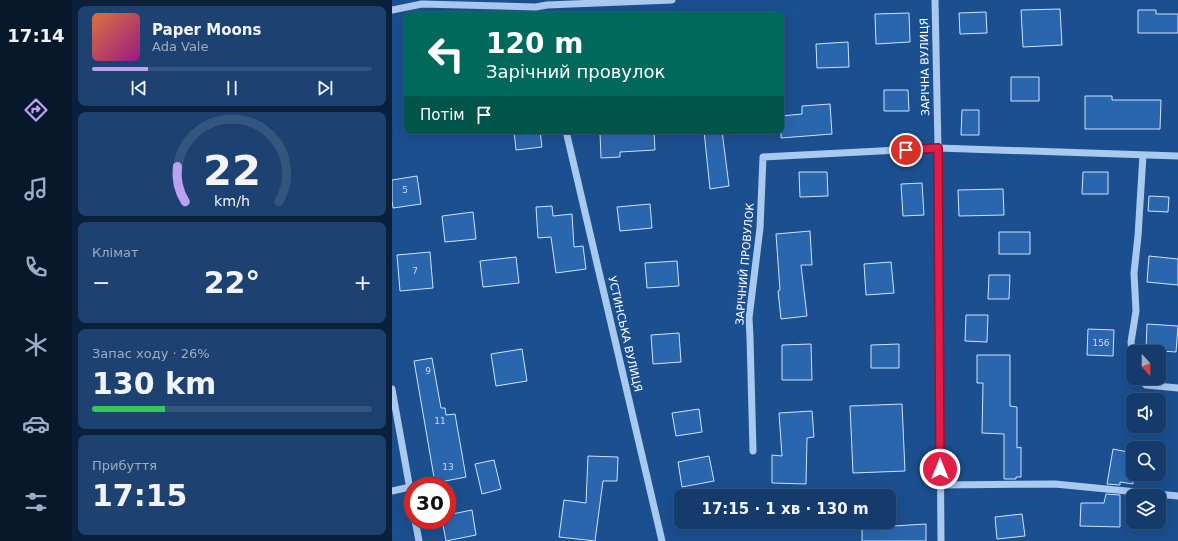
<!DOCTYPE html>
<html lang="uk">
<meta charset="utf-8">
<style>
body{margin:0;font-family:"DejaVu Sans",sans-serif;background:#1d4271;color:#f1f3f6;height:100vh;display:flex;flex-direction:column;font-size:15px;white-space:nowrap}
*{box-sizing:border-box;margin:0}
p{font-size:13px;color:#9dadc1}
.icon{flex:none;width:22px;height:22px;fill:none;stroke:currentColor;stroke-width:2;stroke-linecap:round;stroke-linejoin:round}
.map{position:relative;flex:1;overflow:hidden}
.drawer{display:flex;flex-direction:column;gap:6px;padding:6px;background:#0b203b;width:320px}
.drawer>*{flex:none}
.top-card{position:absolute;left:12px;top:12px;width:380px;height:122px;border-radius:8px;box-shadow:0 4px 16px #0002,0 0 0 1px #33557e;background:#00695c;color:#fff;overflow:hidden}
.needle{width:26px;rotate:159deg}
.tools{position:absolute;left:734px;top:345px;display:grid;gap:8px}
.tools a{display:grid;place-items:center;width:40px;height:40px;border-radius:8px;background:#143b6b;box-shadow:0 4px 16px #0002,0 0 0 1px #33557e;font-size:20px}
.speed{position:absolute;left:12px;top:477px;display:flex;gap:8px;font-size:20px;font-weight:700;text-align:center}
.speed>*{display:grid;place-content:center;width:52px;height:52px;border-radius:50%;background:#143b6b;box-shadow:0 4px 16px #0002,0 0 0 1px #33557e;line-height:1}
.speed .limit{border:6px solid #d22;background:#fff;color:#111}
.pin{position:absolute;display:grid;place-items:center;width:34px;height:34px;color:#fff;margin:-17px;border:2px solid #fff;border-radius:50%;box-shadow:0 1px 4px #0007}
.me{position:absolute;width:44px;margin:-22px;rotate:0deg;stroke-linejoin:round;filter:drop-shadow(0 0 3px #0008)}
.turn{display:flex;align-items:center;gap:14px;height:84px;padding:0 16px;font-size:18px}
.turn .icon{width:52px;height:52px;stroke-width:2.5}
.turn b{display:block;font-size:28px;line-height:34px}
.then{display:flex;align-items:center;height:38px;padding:0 16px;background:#0003;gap:8px;font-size:15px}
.big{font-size:30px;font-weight:700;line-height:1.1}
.drawer .tile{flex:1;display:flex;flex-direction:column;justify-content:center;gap:6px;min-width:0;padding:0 14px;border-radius:8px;background:#1d4271}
.drawer .dial{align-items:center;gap:0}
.dial svg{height:104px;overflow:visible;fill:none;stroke:#33557e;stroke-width:7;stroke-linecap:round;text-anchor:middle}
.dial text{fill:#f1f3f6;stroke:none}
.song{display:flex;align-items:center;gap:12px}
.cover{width:48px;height:48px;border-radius:6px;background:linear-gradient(135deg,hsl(20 70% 55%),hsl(310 70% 35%))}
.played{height:4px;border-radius:2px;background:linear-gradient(90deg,#bca0f2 20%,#33557e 20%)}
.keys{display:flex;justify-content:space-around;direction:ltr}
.heat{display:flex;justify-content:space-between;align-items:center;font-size:22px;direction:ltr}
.charge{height:6px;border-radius:3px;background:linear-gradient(90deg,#34c759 26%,#33557e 0)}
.trip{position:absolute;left:282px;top:489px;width:222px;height:40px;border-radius:8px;background:#143b6b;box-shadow:0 4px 16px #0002,0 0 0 1px #33557e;font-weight:700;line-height:40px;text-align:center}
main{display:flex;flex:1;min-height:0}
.dock{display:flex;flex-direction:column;width:72px;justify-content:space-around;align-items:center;background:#08182b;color:#9dadc1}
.dock .icon{width:28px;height:28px}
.dock .selected{color:#bca0f2}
.dock b{font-size:18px;color:#f1f3f6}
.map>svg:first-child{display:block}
.building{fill:#2a66ad;stroke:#cfe3fa}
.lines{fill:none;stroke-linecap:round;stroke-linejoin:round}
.minor{stroke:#a9c9ee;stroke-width:7}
.route-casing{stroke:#92132f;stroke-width:10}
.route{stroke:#e11d48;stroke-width:7}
.labels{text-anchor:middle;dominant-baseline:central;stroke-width:4;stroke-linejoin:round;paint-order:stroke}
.number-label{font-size:9px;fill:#cad9ea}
.street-label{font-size:11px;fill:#fff;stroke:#1b4f8f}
</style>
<main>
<nav class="dock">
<b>17:14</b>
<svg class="icon selected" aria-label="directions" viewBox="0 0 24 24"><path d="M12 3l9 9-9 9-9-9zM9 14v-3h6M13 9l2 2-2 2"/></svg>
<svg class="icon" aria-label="music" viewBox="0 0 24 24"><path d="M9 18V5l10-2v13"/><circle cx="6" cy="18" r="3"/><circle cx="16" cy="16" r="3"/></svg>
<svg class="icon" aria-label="phone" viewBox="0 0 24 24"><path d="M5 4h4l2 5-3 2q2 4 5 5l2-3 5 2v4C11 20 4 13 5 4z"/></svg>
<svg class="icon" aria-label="climate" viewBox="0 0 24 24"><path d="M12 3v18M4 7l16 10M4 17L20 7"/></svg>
<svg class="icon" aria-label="car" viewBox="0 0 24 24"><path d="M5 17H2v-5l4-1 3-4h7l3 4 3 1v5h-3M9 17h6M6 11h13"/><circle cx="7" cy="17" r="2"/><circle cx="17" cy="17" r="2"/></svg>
<svg class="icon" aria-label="filters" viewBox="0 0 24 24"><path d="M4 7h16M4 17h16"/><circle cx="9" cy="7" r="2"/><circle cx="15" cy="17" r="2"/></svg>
</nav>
<section class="drawer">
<div class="tile">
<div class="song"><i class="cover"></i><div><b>Paper Moons</b><p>Ada Vale</p></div></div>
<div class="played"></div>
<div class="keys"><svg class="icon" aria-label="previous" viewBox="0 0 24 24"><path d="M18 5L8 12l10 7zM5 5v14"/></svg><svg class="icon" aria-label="pause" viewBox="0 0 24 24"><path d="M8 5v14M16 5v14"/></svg><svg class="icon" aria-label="next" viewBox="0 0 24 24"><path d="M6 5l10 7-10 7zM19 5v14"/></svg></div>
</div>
<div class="tile dial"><svg viewBox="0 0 100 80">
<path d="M14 69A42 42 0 1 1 86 69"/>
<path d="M14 69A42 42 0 0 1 8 42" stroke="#bca0f2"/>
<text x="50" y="56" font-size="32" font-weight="700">22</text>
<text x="50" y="72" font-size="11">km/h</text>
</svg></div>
<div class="tile"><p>Клімат</p>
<div class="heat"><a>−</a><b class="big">22°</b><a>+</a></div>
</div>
<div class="tile"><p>Запас ходу · 26%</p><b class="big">130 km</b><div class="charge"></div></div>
<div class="tile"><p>Прибуття</p><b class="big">17:15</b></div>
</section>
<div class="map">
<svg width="786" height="541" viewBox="0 0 786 541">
<rect width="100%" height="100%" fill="#1b4f8f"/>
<path class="building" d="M668 9 670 45 631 47 629 10Z
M746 10H764V14H786V33H746Z
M594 12 595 33 568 34 567 13Z
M517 13 518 42 484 44 483 14Z
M456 42 457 67 425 68 424 44Z
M619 77H647V101H619Z
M492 90H516L517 111H492Z
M693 96H720V100H769L768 129H693Z
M438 104 440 134 389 138V116L410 114V106Z
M570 110H587V135H569Z
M122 131H148L150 147 124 150Z
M262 131 263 150 228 152V157L209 158 208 133Z
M312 131H330L337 186 318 189Z
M407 172H435L436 196 408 197Z
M691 172H716V194H690Z
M25 176 29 204 1 208 0 200V180Z
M530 183 532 215 511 216 509 184Z
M611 189 612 215 567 216 566 190Z
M757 196 777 197 776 212 756 211Z
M258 204 260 228 228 231 225 207Z
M160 206 161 216 180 214 182 247 191 246 194 269 164 273 159 237 146 238 144 207Z
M81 212 84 239 53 242 50 216Z
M418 231 420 265H409L415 316 389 319 386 291 388 290 384 234Z
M607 232H638V254H607Z
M38 252 41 288 8 291 5 255Z
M757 256 786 259V285L755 282Z
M124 257 127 283 91 287 88 261Z
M285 261 287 286 255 288 253 263Z
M499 262 502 293 474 295 472 264Z
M597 275H618L617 299H596Z
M574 315H596L595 342 573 341Z
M755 324 786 326 784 352 754 350Z
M696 329 722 330 721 356 695 355Z
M287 333 289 362 261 364 259 335Z
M419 344 420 380H390V345Z
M507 344V368H479V345Z
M130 349 135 381 104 386 99 354Z
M585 355H618V406L625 407V448L629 447V477H624V479H612V434L590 433 591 383H585Z
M40 358 49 408H53L54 415 63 414 74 477 43 483 22 361Z
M510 404 513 471 461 473 458 406Z
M307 409 310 432 284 436 280 413Z
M420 411 422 437 415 438 414 484 380 483V455L390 456 387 413Z
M721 449 741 453V484L728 482V485L715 484Z
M196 456 226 457 225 481H211L203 541 167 537 172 500 194 503Z
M317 456 322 481 290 487 286 462Z
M102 460 109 489 90 494 83 464Z
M714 494 728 495V527L688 526 689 503H712Z
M80 510 84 535 54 541 50 520H55V515Z
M630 514 633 536 605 539 603 517Z
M470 522H501V526L534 524V541H470Z"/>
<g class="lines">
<path class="minor" d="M543 0 546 148 549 541
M0 10 30 4 144 7 155 5 280 0
M174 131 270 541
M741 363 739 342 744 311 742 273 746 236 751 155
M747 378 754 385 786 388
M0 389 21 506
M361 451 358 337 357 318 368 228 371 157 546 148 786 156
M548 485 663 484 786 496
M0 491 18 487
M23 520 27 541"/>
</g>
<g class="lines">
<defs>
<path id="route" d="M514 150 546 148 548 469"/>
</defs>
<use href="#route" class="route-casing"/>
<use href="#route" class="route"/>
</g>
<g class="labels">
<g class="number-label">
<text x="13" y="190">5</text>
<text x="23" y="271">7</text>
<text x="709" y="343">156</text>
<text x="36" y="371">9</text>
<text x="48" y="421">11</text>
<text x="56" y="467">13</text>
</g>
<g class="street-label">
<text transform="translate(533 67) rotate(-91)">ЗАРІЧНА ВУЛИЦЯ</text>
<text transform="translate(353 264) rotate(-85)">ЗАРІЧНИЙ ПРОВУЛОК</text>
<text transform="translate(233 334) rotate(77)">УСТИНСЬКА ВУЛИЦЯ</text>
</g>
</g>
</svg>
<div class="tools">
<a><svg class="needle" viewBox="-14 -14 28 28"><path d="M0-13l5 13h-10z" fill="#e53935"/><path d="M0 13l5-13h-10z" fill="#9dadc1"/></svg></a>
<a><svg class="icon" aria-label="sound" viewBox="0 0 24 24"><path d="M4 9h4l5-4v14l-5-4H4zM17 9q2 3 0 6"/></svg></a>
<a><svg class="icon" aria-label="search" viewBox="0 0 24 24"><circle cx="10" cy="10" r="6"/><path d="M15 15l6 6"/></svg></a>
<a><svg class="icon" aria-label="layers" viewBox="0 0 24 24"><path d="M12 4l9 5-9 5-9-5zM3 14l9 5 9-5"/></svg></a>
</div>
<div class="speed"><div class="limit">30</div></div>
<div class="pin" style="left:514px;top:150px;background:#d93025"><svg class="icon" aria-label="arrive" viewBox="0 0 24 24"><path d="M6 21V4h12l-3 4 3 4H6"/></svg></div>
<svg class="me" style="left:548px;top:469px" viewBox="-20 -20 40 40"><circle r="17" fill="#e11d48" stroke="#fff" stroke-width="3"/><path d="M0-11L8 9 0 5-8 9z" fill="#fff"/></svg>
<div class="trip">17:15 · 1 хв · 130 m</div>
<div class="top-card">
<div class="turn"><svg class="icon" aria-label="left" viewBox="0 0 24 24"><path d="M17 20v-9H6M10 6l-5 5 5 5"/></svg><div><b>120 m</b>Зарічний провулок</div></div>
<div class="then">Потім<svg class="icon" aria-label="arrive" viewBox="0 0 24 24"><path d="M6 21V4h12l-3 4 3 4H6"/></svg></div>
</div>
</div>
</main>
